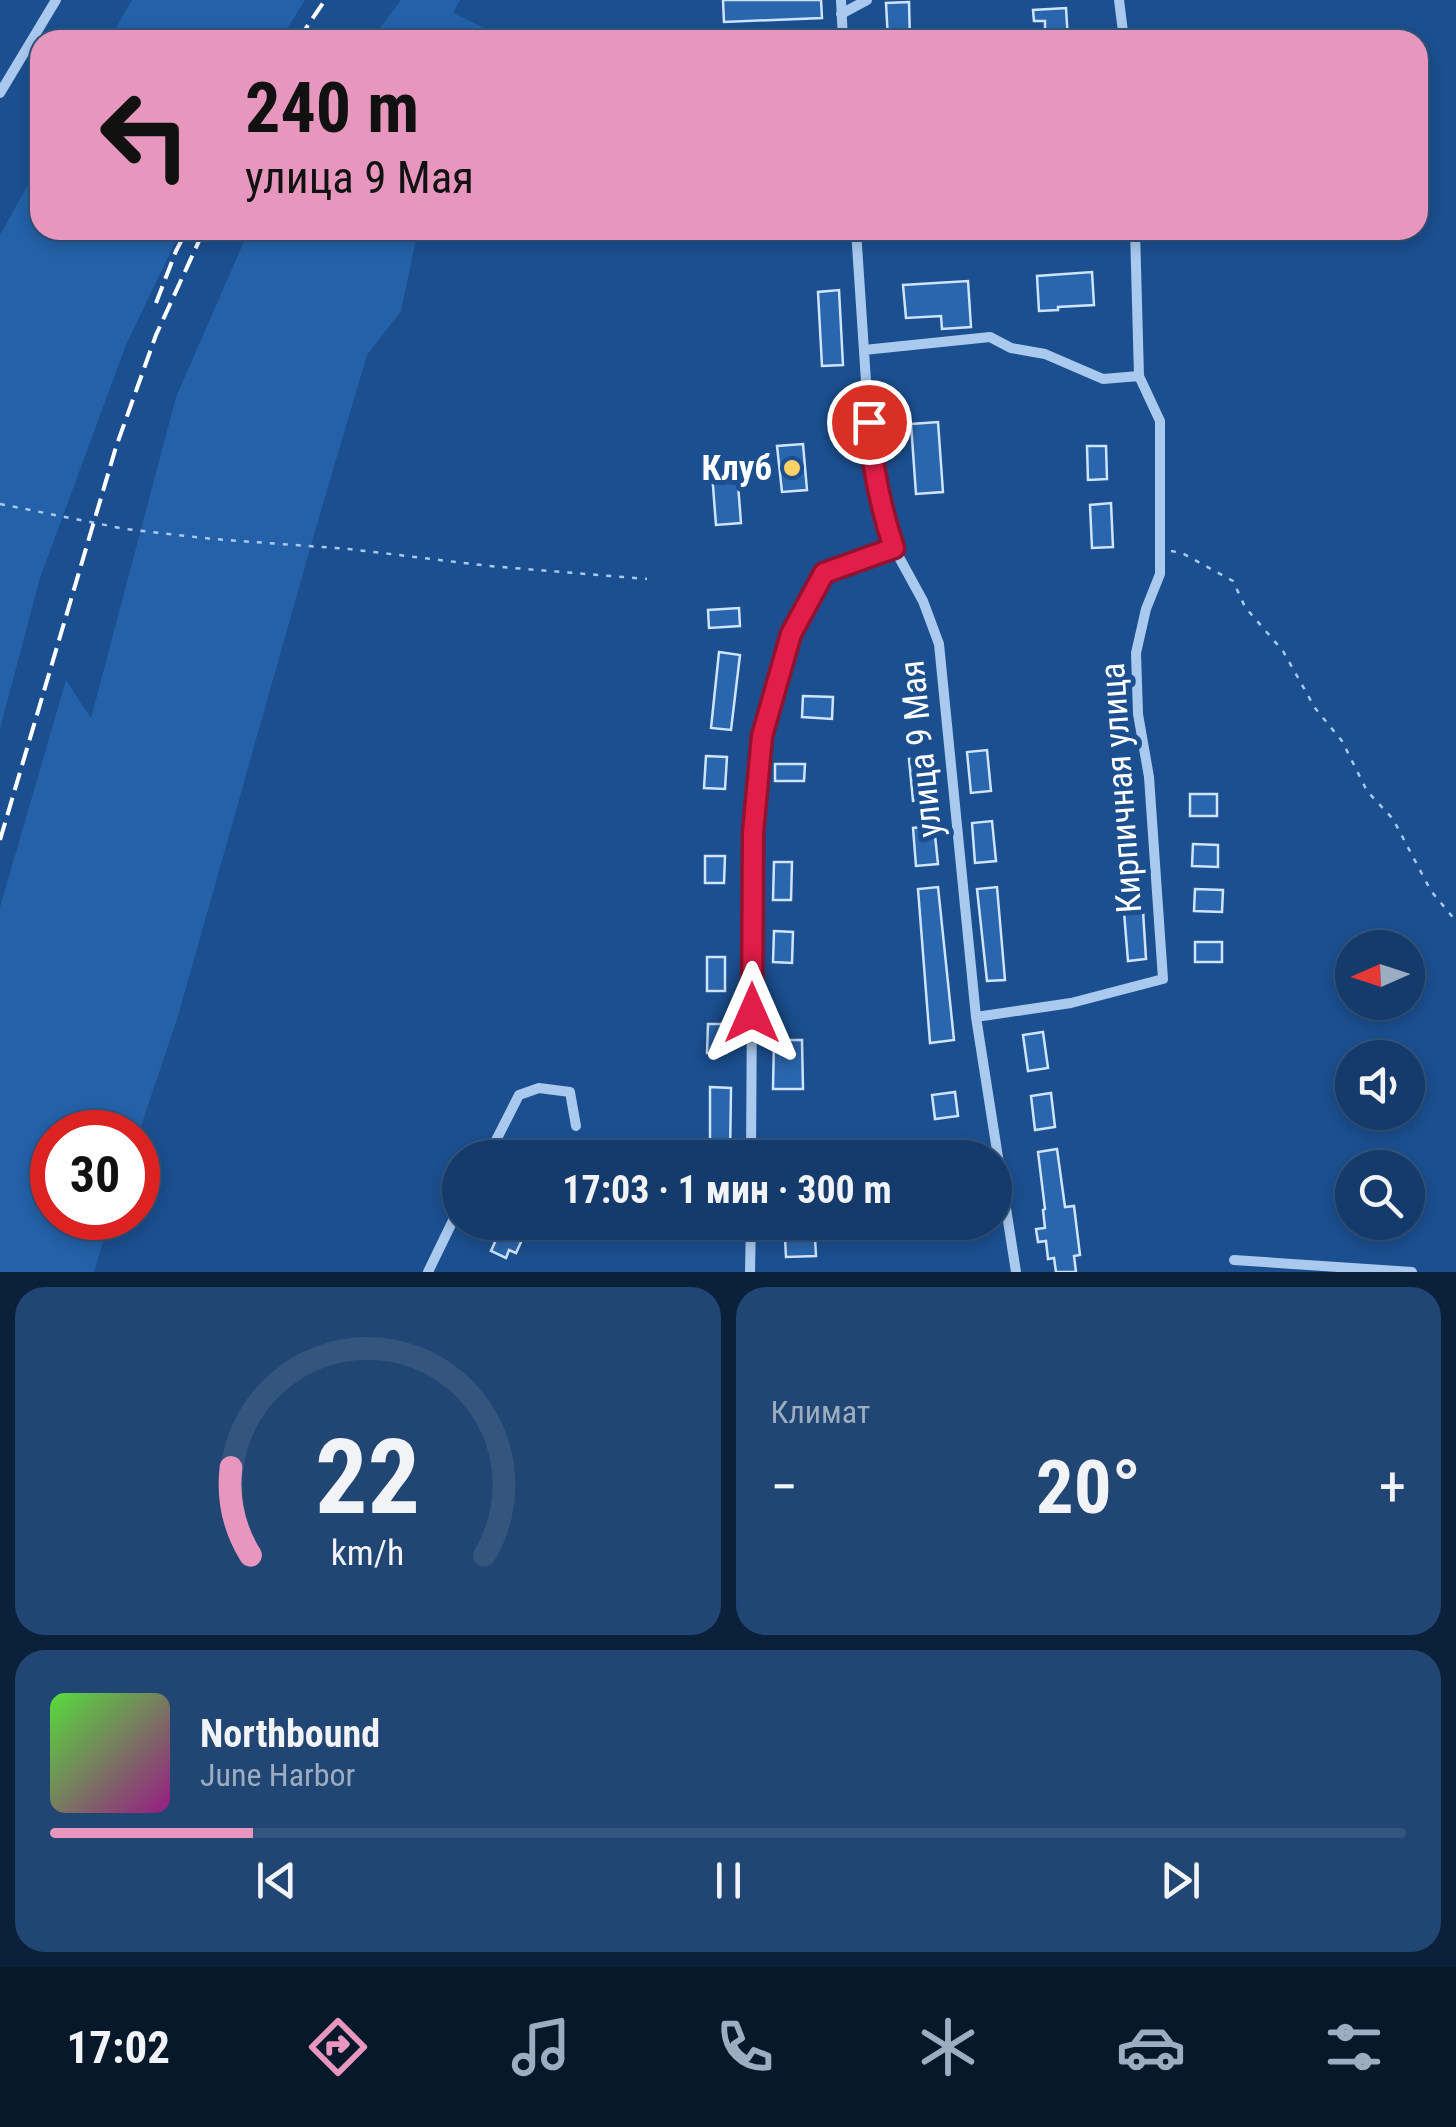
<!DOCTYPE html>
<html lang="ru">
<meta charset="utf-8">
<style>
body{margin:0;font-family:"Roboto Condensed",sans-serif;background:#214673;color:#f1f3f6;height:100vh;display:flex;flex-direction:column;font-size:38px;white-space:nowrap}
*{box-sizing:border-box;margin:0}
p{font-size:32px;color:#9dadc1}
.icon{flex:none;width:55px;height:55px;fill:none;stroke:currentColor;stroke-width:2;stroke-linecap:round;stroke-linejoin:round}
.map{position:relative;height:1272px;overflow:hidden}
.details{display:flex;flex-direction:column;gap:15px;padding:15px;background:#0b203b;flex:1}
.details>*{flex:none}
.hud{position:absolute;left:30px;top:30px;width:1398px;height:210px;border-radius:30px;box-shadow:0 5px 15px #0003,0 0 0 2px #33557e;background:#e797bd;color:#111;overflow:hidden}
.needle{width:65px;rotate:267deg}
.controls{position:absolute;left:1335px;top:930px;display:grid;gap:20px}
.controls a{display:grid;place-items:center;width:90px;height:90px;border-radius:50%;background:#143b6b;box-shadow:0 5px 15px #0003,0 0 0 2px #33557e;font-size:50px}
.speed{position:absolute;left:30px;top:1110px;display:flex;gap:20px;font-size:50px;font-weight:700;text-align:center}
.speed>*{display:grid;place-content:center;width:130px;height:130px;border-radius:50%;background:#143b6b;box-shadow:0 5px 15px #0003,0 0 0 2px #33557e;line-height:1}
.speed .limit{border:15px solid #d22;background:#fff;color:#111}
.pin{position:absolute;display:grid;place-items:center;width:85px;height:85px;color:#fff;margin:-42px;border:5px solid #fff;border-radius:50%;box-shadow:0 2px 10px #0007}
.me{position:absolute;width:110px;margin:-55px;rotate:0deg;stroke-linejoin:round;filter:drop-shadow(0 0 8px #0008)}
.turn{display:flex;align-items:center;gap:35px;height:210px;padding:0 50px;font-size:45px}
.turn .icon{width:130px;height:130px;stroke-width:2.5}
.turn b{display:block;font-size:70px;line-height:85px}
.big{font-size:75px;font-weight:700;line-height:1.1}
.details .widget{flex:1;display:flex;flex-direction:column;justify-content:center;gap:15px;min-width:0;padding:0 35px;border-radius:30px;background:#214673}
.details .dial{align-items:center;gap:0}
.dial svg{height:260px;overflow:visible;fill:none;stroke:#33557e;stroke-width:7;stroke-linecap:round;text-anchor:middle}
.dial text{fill:#f1f3f6;stroke:none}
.song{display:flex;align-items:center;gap:30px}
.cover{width:120px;height:120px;border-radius:15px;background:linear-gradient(135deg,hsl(110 70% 55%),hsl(310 70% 35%))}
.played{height:10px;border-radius:5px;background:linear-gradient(90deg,#e797bd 15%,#33557e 15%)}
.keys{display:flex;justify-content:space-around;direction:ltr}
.heat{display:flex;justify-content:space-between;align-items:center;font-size:55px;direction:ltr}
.details .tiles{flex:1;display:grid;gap:15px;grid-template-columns:1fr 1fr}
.widget:last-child{grid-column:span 2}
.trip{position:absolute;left:442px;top:1140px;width:570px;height:100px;border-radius:50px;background:#143b6b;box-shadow:0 5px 15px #0003,0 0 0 2px #33557e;font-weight:700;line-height:100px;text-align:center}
.tab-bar{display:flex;height:160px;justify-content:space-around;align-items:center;background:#08182b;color:#9dadc1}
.tab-bar .icon{width:70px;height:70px}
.tab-bar .on{color:#e797bd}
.tab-bar b{font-size:45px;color:#f1f3f6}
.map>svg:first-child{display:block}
.green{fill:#2461a8}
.building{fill:#2a66ad;stroke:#cfe3fa;stroke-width:2.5}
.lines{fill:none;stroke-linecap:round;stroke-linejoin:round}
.path{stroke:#a9c9ee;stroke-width:2.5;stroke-dasharray:5 8;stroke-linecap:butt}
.street{stroke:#a9c9ee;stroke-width:10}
.rail{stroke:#fff;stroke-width:4;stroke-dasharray:18 8;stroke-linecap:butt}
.route-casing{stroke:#92132f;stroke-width:25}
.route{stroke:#e11d48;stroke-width:18}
.poi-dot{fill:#ffd166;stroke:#1b4f8f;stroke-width:4}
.labels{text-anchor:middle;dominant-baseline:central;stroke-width:10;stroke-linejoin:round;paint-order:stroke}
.poi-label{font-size:35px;font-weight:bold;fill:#fff;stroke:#1b4f8f;text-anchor:end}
.street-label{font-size:35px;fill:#fff;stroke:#1b4f8f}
</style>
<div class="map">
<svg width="1456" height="1272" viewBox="0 0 1456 1272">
<rect width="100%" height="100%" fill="#1b4f8f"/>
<path class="green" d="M132 0H305L280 40H109Z
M401 0H460L453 13 509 40H371Z
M40 163V230H181L126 345 40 578 0 729V235Z
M249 230H418L401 311 367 355 313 538 178 1016 138 1135V1132H52V1218H110L94 1272H0V907L66 680 91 718 176 397Z"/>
<path class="building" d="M723 0H821L822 18 724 22Z
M909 2 910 40H888L886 3Z
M1066 8 1068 40H1045V21H1034L1033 10Z
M1092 272 1094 305 1058 307V310L1039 311 1037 276Z
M968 281 971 327 942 329 941 316 906 318 903 285Z
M839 290 843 365 822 366 818 292Z
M938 422 943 492 916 494 911 424Z
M803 444 807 490 782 492 777 446Z
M1087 446H1106L1107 479 1088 480Z
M737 471 741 523 716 525 712 473Z
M1111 503 1113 547 1092 548 1090 505Z
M739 608 740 626 709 628 708 610Z
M719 652 740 655 731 730 711 728Z
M803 696 833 697 832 719 802 717Z
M987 750 991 791 971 793 967 752Z
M706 756 727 757 725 789 704 788Z
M931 758 935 799 913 801 909 759Z
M775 764H805L804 781H775Z
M1190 794H1217V816H1190Z
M992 821 996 861 975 863 972 823Z
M934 826 938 864 916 866 913 828Z
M1193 844 1218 845V867L1192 866Z
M705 856H725L724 883H705Z
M774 862H792L791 900H773Z
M938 887 954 1040 930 1043 918 889Z
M997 887 1005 980 987 981 977 889Z
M1195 889 1223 890 1222 912 1194 911Z
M1143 911 1146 959 1128 961 1124 912Z
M774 931 793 932 792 963 773 962Z
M1195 942H1222V962H1195Z
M707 957H725V991H707Z
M708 1024H726V1053H707Z
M1043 1032 1048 1068 1028 1071 1023 1035Z
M774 1040H802L803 1089H773Z
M710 1087 731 1088 730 1158H710Z
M955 1092 958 1116 935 1119 932 1095Z
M1051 1093 1055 1127 1035 1130 1031 1096Z
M1057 1149 1065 1207 1074 1206 1080 1255 1074 1256 1076 1272H1056L1054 1258 1048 1259 1046 1241 1038 1242 1036 1229 1045 1228 1043 1210 1045 1209 1038 1152Z
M504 1222H530L516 1253 509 1250 506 1258 491 1251Z
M785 1238H815L816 1256 786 1257Z"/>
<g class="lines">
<path class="path" d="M0 504 125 529 213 539 349 549 489 566 647 579
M1171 551 1182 553 1233 581 1245 607 1283 651 1315 708 1342 741 1367 791 1393 819 1431 891 1456 921"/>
<path class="street" d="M841 0 843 40
M1119 0 1124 40
M841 14 867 0
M0 93 56 0
M856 230 871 457 882 511 894 548 923 601 939 644 976 1017 1016 1272
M864 350 990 337 1011 348 1045 354 1103 379 1139 376
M976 1017 1071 1003 1163 979 1149 777 1138 714 1136 653 1146 609 1160 574V421L1139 376 1135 230
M487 1158 519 1095 539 1088 570 1092 576 1126
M751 1158 753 833 762 736 791 633 824 573 894 548
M1234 1260 1412 1272
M428 1272 460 1206
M750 1272 751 1222"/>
<path class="rail" d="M298 40 325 0
M156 303 176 251 187 230
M0 840 116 447 156 335 204 230"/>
</g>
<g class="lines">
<defs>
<path id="route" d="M752 1013 753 833 762 736 791 634 824 573 894 548C880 506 872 466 869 422"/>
</defs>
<use href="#route" class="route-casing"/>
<use href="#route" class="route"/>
</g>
<circle class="poi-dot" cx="792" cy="468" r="10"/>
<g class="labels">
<g class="poi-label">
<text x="772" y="468">Клуб</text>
</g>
<g class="street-label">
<text transform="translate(921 749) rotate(-96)">улица 9 Мая</text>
<text transform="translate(1121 788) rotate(-94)">Кирпичная улица</text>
</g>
</g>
</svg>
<div class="controls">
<a><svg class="needle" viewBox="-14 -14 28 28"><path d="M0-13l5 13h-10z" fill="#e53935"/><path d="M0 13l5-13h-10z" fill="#9dadc1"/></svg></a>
<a><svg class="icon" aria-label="sound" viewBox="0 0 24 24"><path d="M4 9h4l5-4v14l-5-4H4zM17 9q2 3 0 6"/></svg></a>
<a><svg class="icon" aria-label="search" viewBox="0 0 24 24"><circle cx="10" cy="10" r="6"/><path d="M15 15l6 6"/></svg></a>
</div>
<div class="speed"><div class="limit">30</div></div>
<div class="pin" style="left:869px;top:422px;background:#d93025"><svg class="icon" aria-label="arrive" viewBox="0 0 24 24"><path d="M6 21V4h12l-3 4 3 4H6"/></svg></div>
<svg class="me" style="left:752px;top:1013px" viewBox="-20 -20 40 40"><path d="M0-17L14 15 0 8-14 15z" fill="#e11d48" stroke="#fff" stroke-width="4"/></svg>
<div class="trip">17:03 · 1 мин · 300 m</div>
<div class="hud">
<div class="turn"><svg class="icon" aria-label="left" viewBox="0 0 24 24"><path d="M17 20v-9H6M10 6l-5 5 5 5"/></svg><div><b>240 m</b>улица 9 Мая</div></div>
</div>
</div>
<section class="details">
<div class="tiles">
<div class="widget dial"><svg viewBox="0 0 100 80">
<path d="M14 69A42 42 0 1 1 86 69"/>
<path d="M14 69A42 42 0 0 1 8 42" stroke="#e797bd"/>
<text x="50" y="56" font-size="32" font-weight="700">22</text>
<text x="50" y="72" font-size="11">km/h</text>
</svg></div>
<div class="widget"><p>Климат</p>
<div class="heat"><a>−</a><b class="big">20°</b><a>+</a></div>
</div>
<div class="widget">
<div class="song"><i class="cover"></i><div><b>Northbound</b><p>June Harbor</p></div></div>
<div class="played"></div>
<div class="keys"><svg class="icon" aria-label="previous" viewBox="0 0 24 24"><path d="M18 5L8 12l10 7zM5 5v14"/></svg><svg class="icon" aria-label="pause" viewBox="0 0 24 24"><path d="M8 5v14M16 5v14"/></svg><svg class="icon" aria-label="next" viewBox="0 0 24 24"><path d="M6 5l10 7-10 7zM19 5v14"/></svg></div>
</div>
</div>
</section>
<nav class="tab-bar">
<b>17:02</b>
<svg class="icon on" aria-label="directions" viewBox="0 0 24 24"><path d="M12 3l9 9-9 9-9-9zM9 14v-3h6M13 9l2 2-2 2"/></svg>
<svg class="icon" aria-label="music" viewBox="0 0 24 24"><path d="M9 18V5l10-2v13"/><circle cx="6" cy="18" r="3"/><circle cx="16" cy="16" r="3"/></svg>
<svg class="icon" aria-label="phone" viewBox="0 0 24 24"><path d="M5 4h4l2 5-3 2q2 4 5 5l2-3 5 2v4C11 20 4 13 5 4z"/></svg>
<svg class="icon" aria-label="climate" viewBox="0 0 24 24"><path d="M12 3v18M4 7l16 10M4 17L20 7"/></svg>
<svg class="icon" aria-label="car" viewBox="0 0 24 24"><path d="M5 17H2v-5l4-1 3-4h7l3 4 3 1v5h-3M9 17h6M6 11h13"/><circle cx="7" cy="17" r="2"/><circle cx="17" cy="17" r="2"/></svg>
<svg class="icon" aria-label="filters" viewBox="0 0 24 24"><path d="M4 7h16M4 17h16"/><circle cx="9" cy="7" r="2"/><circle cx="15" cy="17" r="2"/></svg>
</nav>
